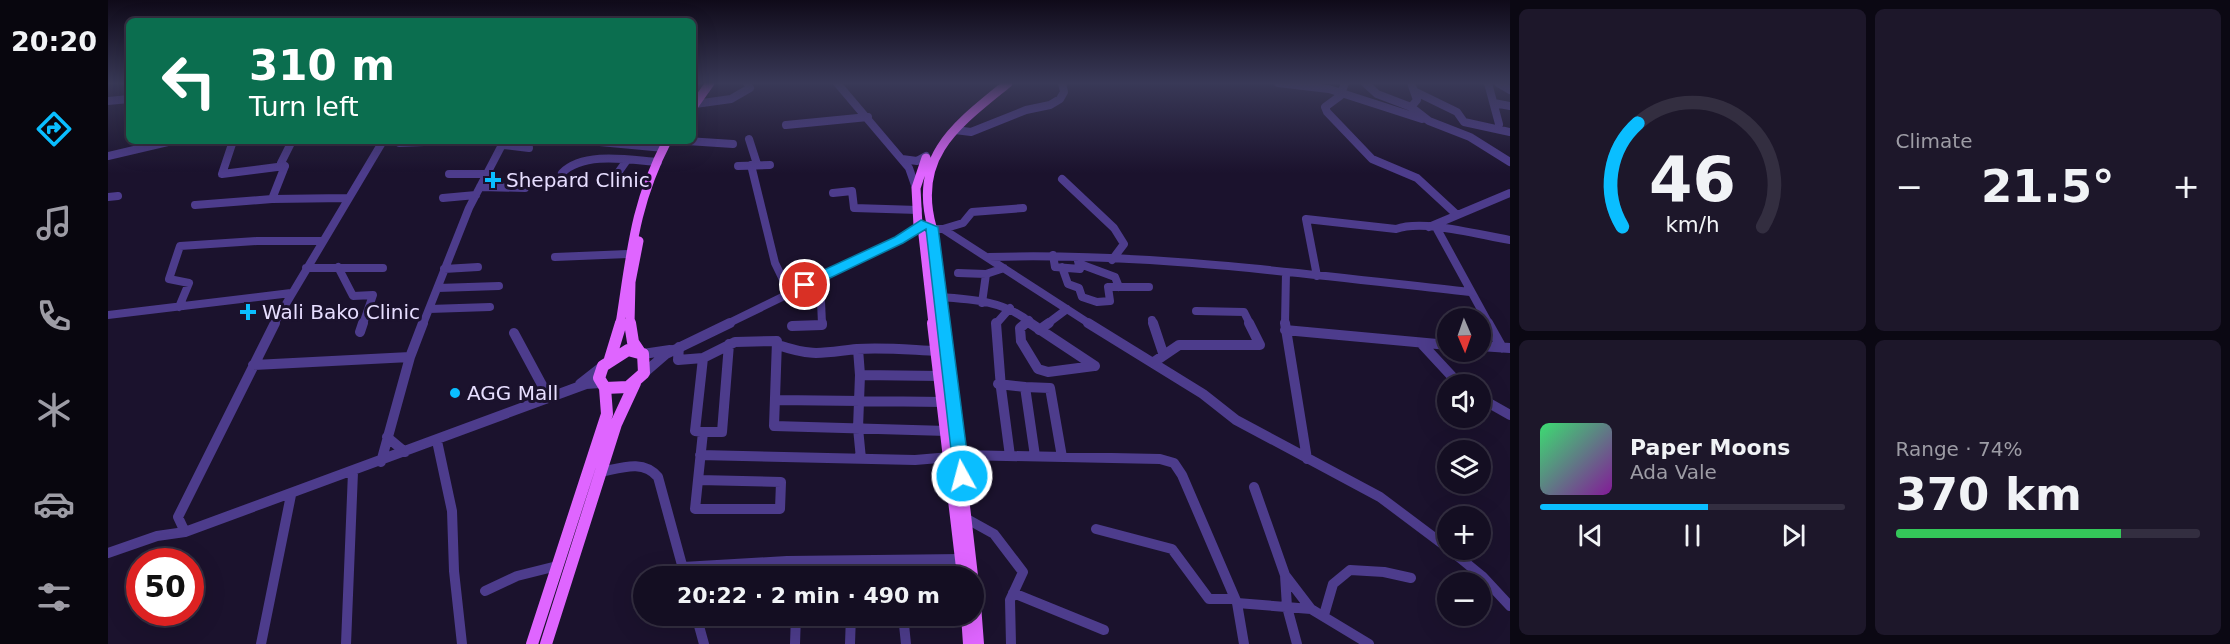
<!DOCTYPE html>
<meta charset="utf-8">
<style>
body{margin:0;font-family:"DejaVu Sans",sans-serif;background:#1d172a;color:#f1f3f6;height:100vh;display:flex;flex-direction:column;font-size:22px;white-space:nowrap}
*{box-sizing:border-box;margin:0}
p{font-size:20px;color:#9d9ca5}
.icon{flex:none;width:33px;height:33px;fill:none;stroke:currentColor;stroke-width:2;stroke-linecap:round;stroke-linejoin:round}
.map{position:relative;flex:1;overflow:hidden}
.drawer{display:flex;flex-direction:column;gap:9px;padding:9px;background:#0b0813;width:720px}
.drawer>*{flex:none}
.banner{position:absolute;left:18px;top:18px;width:570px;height:126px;border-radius:9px;box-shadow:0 6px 24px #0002,0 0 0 2px #332e40;background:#0b6e4f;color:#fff;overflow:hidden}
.needle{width:39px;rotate:178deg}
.fabs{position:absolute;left:1329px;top:308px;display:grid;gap:12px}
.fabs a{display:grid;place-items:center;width:54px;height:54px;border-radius:50%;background:#140e22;box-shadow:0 6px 24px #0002,0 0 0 2px #332e40;font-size:30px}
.speed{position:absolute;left:18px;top:548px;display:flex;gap:12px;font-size:30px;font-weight:700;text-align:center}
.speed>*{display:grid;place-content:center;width:78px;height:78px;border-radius:50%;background:#140e22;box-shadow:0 6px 24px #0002,0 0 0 2px #332e40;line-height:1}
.speed .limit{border:9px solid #d22;background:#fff;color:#111}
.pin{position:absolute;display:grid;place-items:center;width:51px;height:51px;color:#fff;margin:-26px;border:3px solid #fff;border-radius:50%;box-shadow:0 2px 6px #0007}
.me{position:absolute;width:66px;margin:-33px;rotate:353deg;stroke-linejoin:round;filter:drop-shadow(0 0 4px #0008)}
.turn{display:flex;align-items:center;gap:21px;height:126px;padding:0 24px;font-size:27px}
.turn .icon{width:78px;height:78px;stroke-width:2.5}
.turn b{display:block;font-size:42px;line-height:51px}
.big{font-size:45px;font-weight:800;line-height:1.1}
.drawer .widget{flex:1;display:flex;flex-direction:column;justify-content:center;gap:9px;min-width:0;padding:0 21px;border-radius:9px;background:#1d172a}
.drawer .dial{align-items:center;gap:0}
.dial svg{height:156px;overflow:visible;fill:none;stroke:#332e40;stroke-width:7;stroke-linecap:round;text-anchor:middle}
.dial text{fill:#f1f3f6;stroke:none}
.song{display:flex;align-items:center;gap:18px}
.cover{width:72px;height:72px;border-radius:9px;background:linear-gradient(135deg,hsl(140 70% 55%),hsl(290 70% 35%))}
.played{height:6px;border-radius:3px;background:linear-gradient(90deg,#0abeff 55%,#332e40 55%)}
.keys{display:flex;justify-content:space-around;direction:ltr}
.heat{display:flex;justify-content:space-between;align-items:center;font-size:33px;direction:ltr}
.charge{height:9px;border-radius:4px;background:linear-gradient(90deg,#34c759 74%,#332e40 0)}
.drawer .tiles{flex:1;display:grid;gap:9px;grid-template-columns:repeat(2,1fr)}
.trip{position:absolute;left:525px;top:566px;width:351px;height:60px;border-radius:30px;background:#140e22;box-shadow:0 6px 24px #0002,0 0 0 2px #332e40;font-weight:800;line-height:60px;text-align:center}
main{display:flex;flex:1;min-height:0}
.dock{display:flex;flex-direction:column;width:108px;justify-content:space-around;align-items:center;background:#08060e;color:#9d9ca5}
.dock .icon{width:42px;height:42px}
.dock .on{color:#0abeff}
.dock b{font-size:27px;color:#f1f3f6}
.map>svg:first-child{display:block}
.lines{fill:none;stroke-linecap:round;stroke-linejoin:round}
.minor-far1{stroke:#4d3c8c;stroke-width:8}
.minor{stroke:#4d3c8c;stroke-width:10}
.major-far1{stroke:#df65ff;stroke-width:9}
.major{stroke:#df65ff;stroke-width:12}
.route{fill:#0abeff;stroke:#067ca6;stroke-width:1.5}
.poi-dot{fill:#0abeff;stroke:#1b122d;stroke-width:2}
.labels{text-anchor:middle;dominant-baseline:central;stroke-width:6;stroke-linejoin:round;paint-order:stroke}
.poi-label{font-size:20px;fill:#e7deff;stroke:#1b122d;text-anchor:start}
</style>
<main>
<nav class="dock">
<b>20:20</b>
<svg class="icon on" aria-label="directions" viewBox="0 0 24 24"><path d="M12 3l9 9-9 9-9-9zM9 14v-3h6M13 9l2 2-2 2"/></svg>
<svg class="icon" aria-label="music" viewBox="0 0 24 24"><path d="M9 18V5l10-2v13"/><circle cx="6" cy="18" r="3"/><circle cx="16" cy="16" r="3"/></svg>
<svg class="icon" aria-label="phone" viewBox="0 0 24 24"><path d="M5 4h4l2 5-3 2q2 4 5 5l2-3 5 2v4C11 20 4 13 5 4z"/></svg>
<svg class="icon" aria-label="climate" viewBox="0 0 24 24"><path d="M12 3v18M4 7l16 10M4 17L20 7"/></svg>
<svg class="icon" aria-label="car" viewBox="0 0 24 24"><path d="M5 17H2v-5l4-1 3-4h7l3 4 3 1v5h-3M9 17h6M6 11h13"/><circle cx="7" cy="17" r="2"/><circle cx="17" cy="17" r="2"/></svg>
<svg class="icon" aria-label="filters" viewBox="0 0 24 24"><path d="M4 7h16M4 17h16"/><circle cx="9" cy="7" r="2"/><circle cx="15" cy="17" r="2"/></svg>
</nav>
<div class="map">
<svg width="1402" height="644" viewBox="0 0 1402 644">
<rect width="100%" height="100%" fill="#1b122d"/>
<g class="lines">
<path class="minor-far1" d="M729 83 801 168 808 188
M1170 83 1221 89 1314 119
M1237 83 1232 96 1217 107 1219 112 1264 159 1309 178 1348 214
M1257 83 1269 94 1303 107 1321 121 1362 137 1402 162
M1303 83 1309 100 1303 107
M1380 83 1391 124
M1390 83 1402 90
M1308 92 1349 112 1356 122 1402 132
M0 101 21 99
M1386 103 1402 106
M587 104 623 99 642 88 639 83
M678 125 760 117
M847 130 863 132 918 110 942 105 952 99 956 92 954 83
M641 139 649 164
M125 141 114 174 177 166
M184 141 173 163 177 166 164 199 239 198
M292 141 291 143 316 142
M481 141 556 148
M579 141 625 144
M396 145 421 148
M0 156 64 141
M794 159 809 161 818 156
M643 165 667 263 681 292
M630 166 662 165
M454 173C476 151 522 160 550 162
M341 174H379
M507 177 519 160
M954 179 1006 228 1016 244 1004 260
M372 187 417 188
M725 193 744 191 746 208 810 210
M0 197 10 196
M335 198 368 195
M87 205 164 199
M1321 227 1402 193
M825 229H835L982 324
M835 229 855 223 864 212 915 208
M1329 229 1381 324
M945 255 947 267 972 269 969 257
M447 257 520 254
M881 257C1039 252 1205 275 1362 292
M972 264 1007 277 1011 287
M230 267 245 296 265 295 255 324
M954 267 960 284 971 288 974 297 989 302 1002 301 1000 287H1041
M198 268H275
M336 269 370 267
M850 273 878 274
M1209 276 1198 219 1288 229C1316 219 1371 235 1402 240
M712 278 714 324
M330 288 391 286
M830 297C864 299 898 301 924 324
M874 303 878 274 896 268
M71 307 81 283 61 279 72 246 149 241H214
M321 309 382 307
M1088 311 1136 312 1142 324
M0 315 183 293
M1044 320 1045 324
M166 324 275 141
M315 324 361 208 396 141
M619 324 791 240 809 228
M888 324 902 308
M916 324 921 320
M939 324 959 309
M1177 324 1178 272"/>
<path class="minor" d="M888 323 893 388 902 456
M918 323 912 328 913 341 930 369 940 372 986 366
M922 323 987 366
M980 323 1095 394 1128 420 1272 497 1340 548
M1045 323 1055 353
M1177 323 1199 459
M1380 323 1394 348
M684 326 714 325V323
M931 330 941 323
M1177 330 1340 345
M252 332 255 323
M406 333 441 398
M1313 343 1351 384
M670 345C706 357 713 353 749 349 775 347 804 350 830 351
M1372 346 1402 348
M571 347 570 360 595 358 627 342 669 341 666 426 839 431
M750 349 752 375 833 376
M535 354 562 350
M595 358 587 431 595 432
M1046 362 1071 345H1152L1141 323
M145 365 302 357
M536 373 558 354 622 323
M752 375 750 428 753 459
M472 384 495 366
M890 384 917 387 927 456
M917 387 942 388 954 457
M1372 398 1402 415
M669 400 837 402
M279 437 297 452
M329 441 344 511 346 571 354 644
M592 455 807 460 843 457
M852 455 1052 459 1066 463 1074 475 1129 603 1136 644
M273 462 302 357 315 323
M493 472C513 468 535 459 550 477L577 576
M591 480 673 482 672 509H587L595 432H614L621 344
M1146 487 1177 575 1203 609
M859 519 886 534 915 572 902 600 903 644
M988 529 1064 549 1101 599H1125
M77 532 70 517 167 323
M1341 549 1374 576 1402 606
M0 553 49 536 77 532 478 384 492 383
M789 561 791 576
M676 562 678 576
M575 567 679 561 854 559
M1177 575 1179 607 1189 644
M377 591 409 576 449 566
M905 593 996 630
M1129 603 1203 609 1261 644
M588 615 596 644
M795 615 798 644
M1216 615 1225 584 1242 570 1276 572 1303 578
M153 644 183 495
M238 644 245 472
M687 644 688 615
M742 644 743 615"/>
<path class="major-far1" d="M585 107 602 83
M810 226 808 188 818 158
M824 227C804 155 850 124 900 83
M824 232 835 324
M815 235 825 324
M512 324C523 255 526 205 559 141
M522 324 523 282 531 241"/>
<path class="major" d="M522 323 525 342 531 351
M825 323 855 576
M835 323 864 576
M520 350 535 354 536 373 520 387 497 388 491 378 495 366Z
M502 359 513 323
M866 592 870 644
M859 615 861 644
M424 644 499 414 497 388
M438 644 508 424 527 383"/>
</g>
<linearGradient id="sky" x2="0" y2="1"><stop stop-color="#0f0a19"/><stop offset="0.48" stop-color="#393957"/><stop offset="1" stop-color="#393957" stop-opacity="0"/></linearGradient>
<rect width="1402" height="173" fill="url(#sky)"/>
<path class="route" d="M813 220 830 227 862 476 860 481 854 483 848 481 846 476 818 229 795 243 701 288 697 290 690 285 692 281 787 237Z"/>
<g class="poi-dot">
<path d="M382 171h6v6h6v6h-6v6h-6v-6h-6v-6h6z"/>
<path d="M137 303h6v6h6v6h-6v6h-6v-6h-6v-6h6z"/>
<circle cx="347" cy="393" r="6"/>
</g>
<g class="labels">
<g class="poi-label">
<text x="398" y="180">Shepard Clinic</text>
<text x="154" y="312">Wali Bako Clinic</text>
<text x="359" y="393">AGG Mall</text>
</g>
</g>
</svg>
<div class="fabs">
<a><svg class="needle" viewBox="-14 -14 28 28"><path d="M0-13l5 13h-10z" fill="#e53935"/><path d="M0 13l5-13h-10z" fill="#9d9ca5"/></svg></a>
<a><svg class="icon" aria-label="sound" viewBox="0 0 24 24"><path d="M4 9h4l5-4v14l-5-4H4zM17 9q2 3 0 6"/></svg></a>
<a><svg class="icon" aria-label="layers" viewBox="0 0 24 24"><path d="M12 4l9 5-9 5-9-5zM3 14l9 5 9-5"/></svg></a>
<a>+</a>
<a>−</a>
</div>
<div class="speed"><div class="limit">50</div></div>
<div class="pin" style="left:697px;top:285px;background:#d93025"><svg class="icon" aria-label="arrive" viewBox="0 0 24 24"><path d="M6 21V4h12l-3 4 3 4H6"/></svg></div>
<svg class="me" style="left:854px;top:476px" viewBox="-20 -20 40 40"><circle r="17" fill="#0abeff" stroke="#fff" stroke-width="3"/><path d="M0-11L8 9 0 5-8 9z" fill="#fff"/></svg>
<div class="trip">20:22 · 2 min · 490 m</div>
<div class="banner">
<div class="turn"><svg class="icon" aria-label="left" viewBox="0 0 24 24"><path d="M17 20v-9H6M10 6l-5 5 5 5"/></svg><div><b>310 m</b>Turn left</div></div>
</div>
</div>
<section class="drawer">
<div class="tiles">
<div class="widget dial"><svg viewBox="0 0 100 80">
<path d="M14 69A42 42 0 1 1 86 69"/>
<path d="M14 69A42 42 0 0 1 22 16" stroke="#0abeff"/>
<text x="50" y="56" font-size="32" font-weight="700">46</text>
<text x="50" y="72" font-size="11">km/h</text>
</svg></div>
<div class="widget"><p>Climate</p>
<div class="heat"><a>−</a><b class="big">21.5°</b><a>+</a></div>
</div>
<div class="widget">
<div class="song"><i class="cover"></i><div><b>Paper Moons</b><p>Ada Vale</p></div></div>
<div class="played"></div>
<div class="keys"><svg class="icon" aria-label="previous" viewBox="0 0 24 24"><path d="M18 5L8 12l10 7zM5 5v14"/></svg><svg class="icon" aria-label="pause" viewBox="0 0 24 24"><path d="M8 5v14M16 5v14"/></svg><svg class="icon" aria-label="next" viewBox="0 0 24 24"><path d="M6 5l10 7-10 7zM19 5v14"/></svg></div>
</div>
<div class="widget"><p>Range · 74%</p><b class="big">370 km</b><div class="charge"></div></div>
</div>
</section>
</main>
